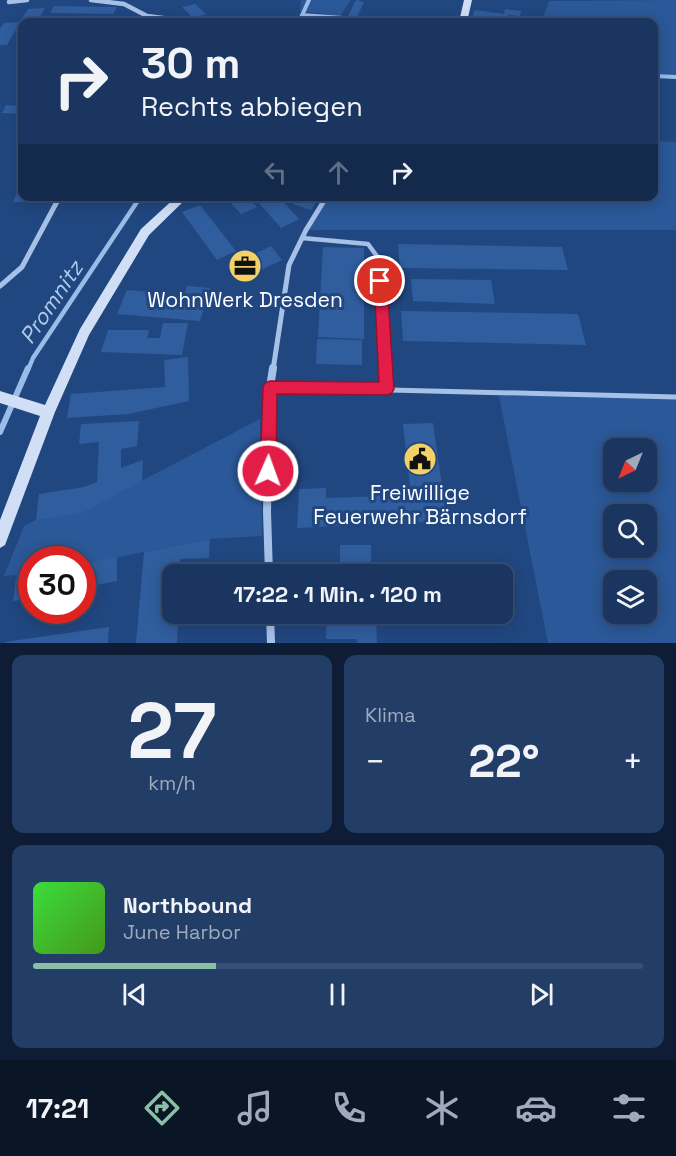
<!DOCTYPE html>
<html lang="de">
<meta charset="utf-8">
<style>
body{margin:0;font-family:"Space Grotesk",sans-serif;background:#223d66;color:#f1f3f6;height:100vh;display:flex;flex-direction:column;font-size:22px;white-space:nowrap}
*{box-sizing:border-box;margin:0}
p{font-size:20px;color:#9fabbd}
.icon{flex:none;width:33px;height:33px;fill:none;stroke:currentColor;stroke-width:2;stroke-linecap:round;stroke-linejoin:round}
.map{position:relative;height:643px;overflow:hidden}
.details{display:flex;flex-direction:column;gap:12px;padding:12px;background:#0e1d35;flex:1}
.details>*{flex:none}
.hud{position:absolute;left:18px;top:18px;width:640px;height:183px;border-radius:12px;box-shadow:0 3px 15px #0003,0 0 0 2px #375075;background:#193560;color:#f1f3f6;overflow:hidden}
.needle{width:39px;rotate:223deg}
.fabs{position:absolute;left:603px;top:438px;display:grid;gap:12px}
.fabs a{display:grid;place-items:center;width:54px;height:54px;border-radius:12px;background:#193560;box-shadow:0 3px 15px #0003,0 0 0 2px #375075;font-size:30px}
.speed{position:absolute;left:18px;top:546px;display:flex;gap:12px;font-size:30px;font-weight:700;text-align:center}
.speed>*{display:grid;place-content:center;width:78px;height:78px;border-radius:50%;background:#193560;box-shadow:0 3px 15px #0003,0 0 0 2px #375075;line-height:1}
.speed .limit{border:9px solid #d22;background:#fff;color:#111}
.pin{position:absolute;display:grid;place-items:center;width:51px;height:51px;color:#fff;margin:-26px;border:3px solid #fff;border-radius:50%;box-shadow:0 2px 6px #0007}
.me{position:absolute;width:66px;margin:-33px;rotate:2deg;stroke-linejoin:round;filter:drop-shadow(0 0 4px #0008)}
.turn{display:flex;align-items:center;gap:21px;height:126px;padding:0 24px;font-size:27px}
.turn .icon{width:78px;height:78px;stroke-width:2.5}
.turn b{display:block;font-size:42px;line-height:51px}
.lanes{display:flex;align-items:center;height:57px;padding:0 24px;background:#0003;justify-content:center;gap:30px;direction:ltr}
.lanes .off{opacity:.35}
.big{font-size:45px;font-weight:700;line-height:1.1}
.details .widget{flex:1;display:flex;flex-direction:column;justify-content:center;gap:9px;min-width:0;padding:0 21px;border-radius:12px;background:#223d66}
.details .dial{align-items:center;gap:0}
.dial b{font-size:78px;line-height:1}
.song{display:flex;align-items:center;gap:18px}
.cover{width:72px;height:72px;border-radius:9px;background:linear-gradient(135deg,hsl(120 70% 55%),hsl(100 70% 35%))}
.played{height:6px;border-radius:3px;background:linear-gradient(90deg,#8abfa5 30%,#375075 30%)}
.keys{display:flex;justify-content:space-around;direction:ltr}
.heat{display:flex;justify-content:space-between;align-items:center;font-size:33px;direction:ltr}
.details .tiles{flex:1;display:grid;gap:12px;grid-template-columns:1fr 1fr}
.widget:last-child{grid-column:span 2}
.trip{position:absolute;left:162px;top:564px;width:351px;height:60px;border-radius:12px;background:#193560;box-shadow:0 3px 15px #0003,0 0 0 2px #375075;font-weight:700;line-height:60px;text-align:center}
.dock{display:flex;height:96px;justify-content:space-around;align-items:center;background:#0a1526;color:#9fabbd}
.dock .icon{width:42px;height:42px}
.dock .selected{color:#8abfa5}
.dock b{font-size:27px;color:#f1f3f6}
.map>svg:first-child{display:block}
.green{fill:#2b5898;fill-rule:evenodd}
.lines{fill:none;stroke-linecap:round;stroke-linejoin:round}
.stream-far2{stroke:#9abce9;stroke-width:4}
.stream-far1{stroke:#9abce9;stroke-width:4.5}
.stream{stroke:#9abce9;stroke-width:6}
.building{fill:#305d9d}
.lane-far1{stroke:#a6c1e8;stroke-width:4.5}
.lane{stroke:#a6c1e8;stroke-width:5}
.street-far2{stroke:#a6c1e8;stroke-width:4.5}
.street-far1{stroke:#a6c1e8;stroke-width:5}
.street{stroke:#a6c1e8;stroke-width:8}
.secondary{fill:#d1dff6;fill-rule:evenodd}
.route{fill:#e11d48;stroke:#92132f;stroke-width:1.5}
.labels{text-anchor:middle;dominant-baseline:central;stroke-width:6;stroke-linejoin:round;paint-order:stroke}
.poi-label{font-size:21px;fill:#fff;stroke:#214780}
.water-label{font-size:22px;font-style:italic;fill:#b1cbef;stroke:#214780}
</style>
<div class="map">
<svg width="676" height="643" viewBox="0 0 676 643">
<rect width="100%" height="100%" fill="#214780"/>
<path class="green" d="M301 0H351L340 16 300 11Z
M676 0V77L654 76V22H542L549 1Z
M654 141 676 142V230H306L327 197 654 196Z
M499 396H676V643H548ZM614 448H646V482H614ZM614 514H646V548H614ZM614 580H646V614H614Z
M260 419 262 536 210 539 83 564 82 560H32L31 574 4 576 24 526 36 520 82 512Z"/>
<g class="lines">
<path class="stream-far2" d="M302 15 398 22
M299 22 309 0
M654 76 676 77"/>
<path class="stream-far1" d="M28 370 33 358 141 196"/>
<path class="stream" d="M0 432 28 368"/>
</g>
<path class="building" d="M356 0 364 2 357 17 348 16Z
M195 4 206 14 193 18 182 7Z
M54 6 117 7 113 14 50 13Z
M45 8 37 22H22V31H15L7 45H0V29L4 23 20 22 28 9Z
M505 9 521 11 520 16 508 15 507 22H499L500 18 488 16 487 22H472L474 10 504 14Z
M101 17 122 18 119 22H98Z
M6 105 22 106V114L2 113Z
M17 193H22V196H35L32 202H13Z
M238 196H247L257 207 241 214 229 201Z
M253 196H278L299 219 281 228Z
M298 196H320L311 210 293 204Z
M200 205 236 251 217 260 182 212Z
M398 244 562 247 568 270 400 268Z
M271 246 282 260 238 281 228 266Z
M323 247 364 248V339L318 337Z
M411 279 491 280 495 304 413 301Z
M187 286 210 288 200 321 117 314 127 290 151 292 146 305 180 308Z
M401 311 578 314 586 345 403 341Z
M163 323H188L182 355 101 352 108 330H149L147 338H160Z
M317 339 362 340V365L316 364Z
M188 357 189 401 128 414 67 418 71 394 165 387 164 360Z
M139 421 137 446 121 449V468L143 460 142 481 82 513 36 520 39 494 84 487 97 482 99 442 79 444 81 424Z
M433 423 447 521 297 528 299 489 326 488V498L411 495 403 424Z
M210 539 209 558 180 559 179 574H172V614H178L177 643H136L144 552Z
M340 545H371V574H340Z
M117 557V581L82 588V564Z
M32 574V598L13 601 16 577Z
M327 615 376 617 377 643H357V639H326Z
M109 627 108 643H5V642Z"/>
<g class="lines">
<path class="lane-far1" d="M302 238 368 244 379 259 385 370"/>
<path class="lane" d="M385 368 386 389
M270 387 676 397"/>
<path class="street-far2" d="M91 0 124 4 147 16 194 22
M9 2 27 0"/>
<path class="street-far1" d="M0 286 22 267 60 196
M273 370 289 265 306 230 327 196"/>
<path class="street" d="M269 574 267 512 270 387 273 368
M270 614 271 643"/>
<path class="secondary" d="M464 0H472L467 22H459Z
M177 196H189L149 235 89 335 55 412 5 545 0 548V520L40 416 0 403V391L45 405 80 329 141 229Z"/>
</g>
<path class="route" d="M380 276 387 281 394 389 391 394 386 395 277 394 276 471 274 476 268 478 262 476 260 471 263 387 265 383 270 381 379 382 374 281Z"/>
<defs>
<symbol id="office-disc" viewBox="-11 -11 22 22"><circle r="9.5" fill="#f4d167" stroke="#214780"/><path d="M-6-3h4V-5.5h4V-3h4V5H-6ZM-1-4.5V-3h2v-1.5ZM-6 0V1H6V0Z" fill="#111"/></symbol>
<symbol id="civic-disc" viewBox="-11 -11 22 22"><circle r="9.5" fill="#f4d167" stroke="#214780"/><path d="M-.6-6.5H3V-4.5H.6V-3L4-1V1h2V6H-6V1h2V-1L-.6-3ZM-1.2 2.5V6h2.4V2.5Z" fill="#111"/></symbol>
</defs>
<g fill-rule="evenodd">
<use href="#office-disc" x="226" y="247" width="38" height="38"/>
<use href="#civic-disc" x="401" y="440" width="38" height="38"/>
</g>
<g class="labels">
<g class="poi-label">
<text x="245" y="299">WohnWerk Dresden</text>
<text x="420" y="492">Freiwillige<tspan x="420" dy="24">Feuerwehr Bärnsdorf</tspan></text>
</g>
<g class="water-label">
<text transform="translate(51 302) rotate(-56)">Promnitz</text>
</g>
</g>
</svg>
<div class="fabs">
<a><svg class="needle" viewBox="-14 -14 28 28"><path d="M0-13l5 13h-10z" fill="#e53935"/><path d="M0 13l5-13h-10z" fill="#9fabbd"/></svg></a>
<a><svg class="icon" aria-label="search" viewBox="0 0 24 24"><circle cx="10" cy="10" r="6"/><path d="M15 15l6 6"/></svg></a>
<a><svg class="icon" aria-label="layers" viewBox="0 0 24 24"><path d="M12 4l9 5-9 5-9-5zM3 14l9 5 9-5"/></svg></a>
</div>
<div class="speed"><div class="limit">30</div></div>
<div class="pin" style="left:380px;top:281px;background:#d93025"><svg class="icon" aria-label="arrive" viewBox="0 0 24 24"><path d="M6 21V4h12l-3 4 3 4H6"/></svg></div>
<svg class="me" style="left:268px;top:471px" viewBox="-20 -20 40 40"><circle r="17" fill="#e11d48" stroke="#fff" stroke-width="3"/><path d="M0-11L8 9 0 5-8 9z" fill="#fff"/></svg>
<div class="trip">17:22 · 1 Min. · 120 m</div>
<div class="hud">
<div class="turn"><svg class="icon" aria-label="right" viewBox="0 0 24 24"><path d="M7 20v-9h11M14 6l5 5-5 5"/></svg><div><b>30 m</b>Rechts abbiegen</div></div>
<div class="lanes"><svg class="icon off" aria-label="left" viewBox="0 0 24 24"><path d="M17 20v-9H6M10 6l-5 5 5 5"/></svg><svg class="icon off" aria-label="ahead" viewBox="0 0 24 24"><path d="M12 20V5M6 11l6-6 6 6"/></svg><svg class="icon" aria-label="right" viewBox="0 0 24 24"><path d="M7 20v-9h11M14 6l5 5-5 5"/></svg></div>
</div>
</div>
<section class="details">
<div class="tiles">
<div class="widget dial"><b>27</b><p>km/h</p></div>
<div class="widget"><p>Klima</p>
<div class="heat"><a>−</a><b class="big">22°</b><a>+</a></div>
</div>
<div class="widget">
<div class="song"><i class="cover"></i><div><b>Northbound</b><p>June Harbor</p></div></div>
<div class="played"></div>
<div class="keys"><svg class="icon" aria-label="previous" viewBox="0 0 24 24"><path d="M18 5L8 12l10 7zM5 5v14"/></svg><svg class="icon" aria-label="pause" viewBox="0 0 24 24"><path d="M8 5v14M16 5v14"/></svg><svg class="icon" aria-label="next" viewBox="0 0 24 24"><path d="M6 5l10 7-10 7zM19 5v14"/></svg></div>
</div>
</div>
</section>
<nav class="dock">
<b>17:21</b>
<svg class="icon selected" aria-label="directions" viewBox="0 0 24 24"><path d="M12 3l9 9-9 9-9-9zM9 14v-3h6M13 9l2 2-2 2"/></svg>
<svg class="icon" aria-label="music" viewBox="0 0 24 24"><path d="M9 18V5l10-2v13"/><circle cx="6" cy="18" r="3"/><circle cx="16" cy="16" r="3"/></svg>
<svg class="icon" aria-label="phone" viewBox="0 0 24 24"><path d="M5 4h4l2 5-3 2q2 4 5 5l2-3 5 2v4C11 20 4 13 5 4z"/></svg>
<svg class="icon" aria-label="climate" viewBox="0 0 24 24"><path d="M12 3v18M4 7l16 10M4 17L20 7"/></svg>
<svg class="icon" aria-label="car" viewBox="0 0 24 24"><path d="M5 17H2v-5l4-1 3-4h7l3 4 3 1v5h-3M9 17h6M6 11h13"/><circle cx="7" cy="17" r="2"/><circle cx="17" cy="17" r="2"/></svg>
<svg class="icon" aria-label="filters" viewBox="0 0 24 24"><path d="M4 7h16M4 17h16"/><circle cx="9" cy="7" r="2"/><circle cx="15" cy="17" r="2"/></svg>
</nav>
